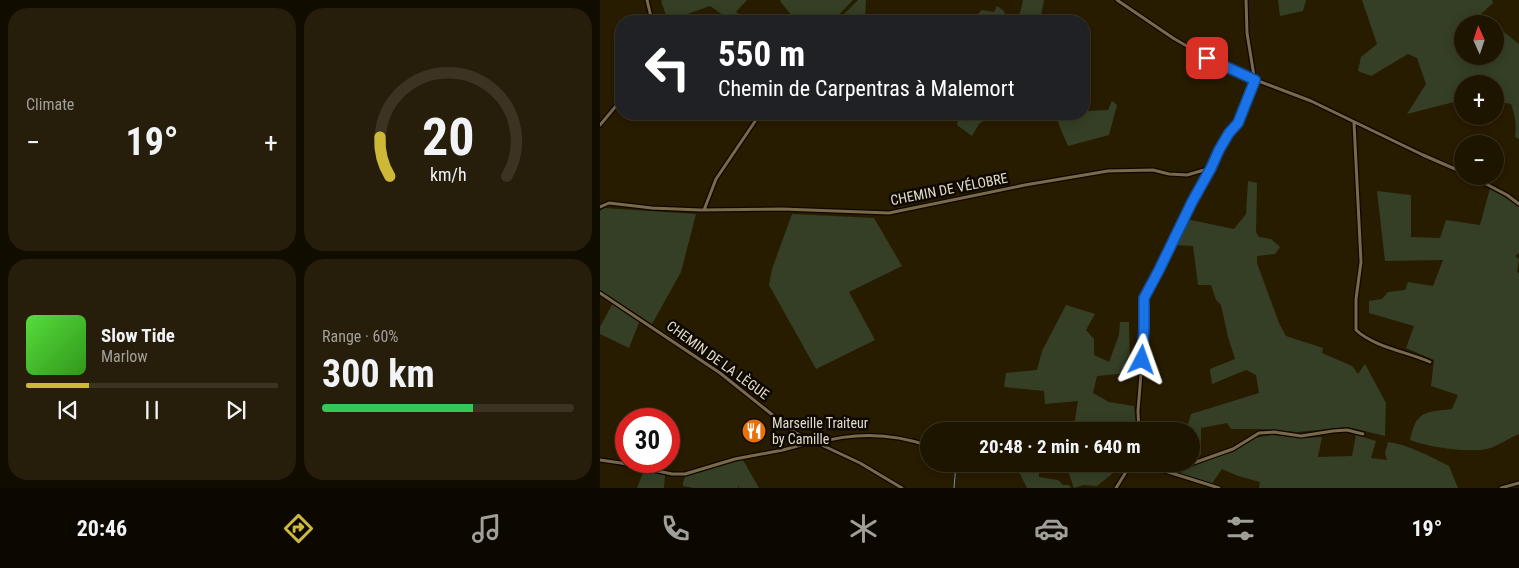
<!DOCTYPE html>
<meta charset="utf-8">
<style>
body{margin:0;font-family:"Roboto Condensed",sans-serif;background:#261e0a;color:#f1f3f6;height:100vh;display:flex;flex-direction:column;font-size:19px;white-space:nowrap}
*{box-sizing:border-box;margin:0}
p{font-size:16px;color:#a19f99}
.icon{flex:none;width:28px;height:28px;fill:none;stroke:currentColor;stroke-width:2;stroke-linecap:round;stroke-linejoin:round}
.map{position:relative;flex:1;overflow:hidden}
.sheet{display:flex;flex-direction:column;gap:8px;padding:8px;background:#100c00;width:600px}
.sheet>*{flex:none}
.banner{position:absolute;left:15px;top:15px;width:475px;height:105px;border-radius:20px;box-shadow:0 2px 12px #0003,0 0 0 1px #3c3422;background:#202124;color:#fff;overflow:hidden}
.needle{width:32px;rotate:357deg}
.controls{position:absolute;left:854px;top:15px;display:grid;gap:10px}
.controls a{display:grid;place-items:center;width:50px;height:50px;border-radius:50%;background:#1e1500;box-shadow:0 2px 12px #0003,0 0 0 1px #3c3422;font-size:25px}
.speed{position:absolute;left:15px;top:408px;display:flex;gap:10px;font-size:25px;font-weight:700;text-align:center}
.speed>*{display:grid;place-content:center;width:65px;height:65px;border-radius:50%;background:#1e1500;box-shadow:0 2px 12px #0003,0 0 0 1px #3c3422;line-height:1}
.speed .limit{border:8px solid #d22;background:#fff;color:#111}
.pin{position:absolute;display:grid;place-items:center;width:42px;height:42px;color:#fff;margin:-21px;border-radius:10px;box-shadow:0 2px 8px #0006}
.me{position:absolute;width:55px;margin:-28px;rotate:4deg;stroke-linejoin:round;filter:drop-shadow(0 0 4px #0008)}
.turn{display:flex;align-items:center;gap:18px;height:105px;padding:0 20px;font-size:22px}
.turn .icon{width:65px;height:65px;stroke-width:2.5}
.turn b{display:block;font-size:35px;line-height:42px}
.big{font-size:38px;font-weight:700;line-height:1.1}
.sheet .tile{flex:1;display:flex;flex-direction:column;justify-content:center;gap:8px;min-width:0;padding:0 18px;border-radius:20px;background:#261e0a}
.sheet .dial{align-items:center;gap:0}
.dial svg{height:130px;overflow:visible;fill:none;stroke:#3c3422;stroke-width:7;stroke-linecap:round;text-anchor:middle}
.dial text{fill:#f1f3f6;stroke:none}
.song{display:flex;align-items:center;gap:15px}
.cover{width:60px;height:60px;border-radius:8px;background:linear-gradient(135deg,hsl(110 70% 55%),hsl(110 70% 35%))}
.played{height:5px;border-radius:2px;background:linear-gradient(90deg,#ceb838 25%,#3c3422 25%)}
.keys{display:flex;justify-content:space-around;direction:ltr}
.heat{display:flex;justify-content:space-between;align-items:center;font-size:28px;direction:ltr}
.charge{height:8px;border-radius:4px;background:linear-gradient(90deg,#34c759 60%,#3c3422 0)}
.sheet .tiles{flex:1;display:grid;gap:8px;grid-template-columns:repeat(2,1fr)}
.trip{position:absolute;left:320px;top:422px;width:280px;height:50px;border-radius:25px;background:#1e1500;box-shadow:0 2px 12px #0003,0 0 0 1px #3c3422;font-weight:700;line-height:50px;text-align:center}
.tabs{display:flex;height:80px;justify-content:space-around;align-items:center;background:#0c0800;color:#a19f99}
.tabs .icon{width:35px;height:35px}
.tabs .active{color:#ceb838}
.tabs b{font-size:22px;color:#f1f3f6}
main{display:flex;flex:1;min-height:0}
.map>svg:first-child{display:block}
.green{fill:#353f25}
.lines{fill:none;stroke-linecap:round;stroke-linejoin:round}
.stream{stroke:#7c8ca0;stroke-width:1}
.minor-casing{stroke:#110600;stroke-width:5.5}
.minor{stroke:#786a4b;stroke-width:3}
.route-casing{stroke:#114b97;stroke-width:12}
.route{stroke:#1a73e8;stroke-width:9}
.labels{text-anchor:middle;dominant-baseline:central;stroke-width:5;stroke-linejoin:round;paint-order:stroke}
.street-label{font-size:14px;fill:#e4dccb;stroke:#0d0801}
.poi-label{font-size:14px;fill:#e4dccb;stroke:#0d0801;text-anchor:start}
</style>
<main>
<section class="sheet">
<div class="tiles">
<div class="tile"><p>Climate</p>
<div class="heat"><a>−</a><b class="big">19°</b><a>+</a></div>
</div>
<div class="tile dial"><svg viewBox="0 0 100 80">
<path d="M14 69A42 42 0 1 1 86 69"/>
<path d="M14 69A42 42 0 0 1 8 45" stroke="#ceb838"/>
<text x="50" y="56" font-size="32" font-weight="700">20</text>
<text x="50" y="72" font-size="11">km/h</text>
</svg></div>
<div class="tile">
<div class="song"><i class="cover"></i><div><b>Slow Tide</b><p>Marlow</p></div></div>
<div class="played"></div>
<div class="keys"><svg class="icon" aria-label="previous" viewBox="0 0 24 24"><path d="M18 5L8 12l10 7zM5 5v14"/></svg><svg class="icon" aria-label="pause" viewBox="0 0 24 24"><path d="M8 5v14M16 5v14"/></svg><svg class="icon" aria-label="next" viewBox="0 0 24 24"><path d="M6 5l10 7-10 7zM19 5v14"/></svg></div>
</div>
<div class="tile"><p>Range · 60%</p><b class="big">300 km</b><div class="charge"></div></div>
</div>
</section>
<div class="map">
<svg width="919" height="488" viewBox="0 0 919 488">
<rect width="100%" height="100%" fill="#281c00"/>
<path class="green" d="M63 0H147L136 12 151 21H122L123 15 110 6 68 21 61 1Z
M181 0H253L233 21H186L192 16 180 1Z
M258 0H266L265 21H245L243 15Z
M423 0H444L440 21H418Z
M678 0H706L703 11 680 16Z
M762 0H892L893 3 881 14 894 24H862V56H895V25L919 44V139L915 137C917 125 915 115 911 104L895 101V84H862V100L807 114 826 84 817 58 808 54 771 76 758 71 761 57 777 44Z
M397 6 404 11 408 21H370L382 10 394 12Z
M484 80 490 81 487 111 508 110 512 101 517 105 509 135 468 146 457 120 446 116V114H484Z
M359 114H394L379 124 372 136 357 125Z
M648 181 657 183 656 232 659 237 671 239 680 247 675 254 657 256V263L679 323 686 336 723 348 722 353 752 366 758 374 765 364 786 403 785 436 748 427 697 432 662 429H631L627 423 601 428V454L591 459V431H586L591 414 659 393 656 375 646 370 612 384 610 369 635 359 628 337 621 305 616 300 611 285H598L593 246 574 245 586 219 634 229 646 214Z
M890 188 919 206V253L915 256 919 259 917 271 919 274V434C909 438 898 446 887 449 868 453 828 447 810 440 816 411 825 412 852 409L858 395 831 386 834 360 806 348 814 326 769 313V301L782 299 788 292 805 290 808 282 833 286 843 260 785 261 777 191 811 195V237L840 238 846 220 880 225Z
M4 208 96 214 81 272 52 324 0 290V211Z
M192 214 274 218 302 266 249 292 275 340 216 369 169 285 172 269Z
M13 303 40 320 29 348 0 334V327Z
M466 305 495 314 486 330 494 339V355L509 362 519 335 520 322H529L530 373 497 376 493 393 509 402 534 406 537 431H500L474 426 478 401 445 404 444 391 404 387 406 373 437 370 442 351Z
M671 435 707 438 722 437 718 457 752 456 756 435 776 441 771 458 787 460 785 453 788 442C809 445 829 456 849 466L858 488H659L660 482 638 476 622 469 611 485 578 474 604 461 633 452 655 438Z
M138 460H143L159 488H139L138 484V488H93L83 486V482L86 475Z
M418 464H439V477L458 480 463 485H469L471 488H427L419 472Z
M458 464H518L523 465 497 486 483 485 474 488 468 471H459Z
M44 470 65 475 64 488H37Z"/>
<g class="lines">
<path class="stream" d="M354 488 356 464"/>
<defs>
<path id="minor" d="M47 0 52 21
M517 0 573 38 607 58 653 79 711 101 823 155 862 172
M646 0 647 33 654 76 653 79
M754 123 761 262 756 299V330C774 347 808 352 830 362
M0 125 21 100
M871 176 907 195 919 204
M0 207 9 203 52 208 100 210 182 209 289 213 425 185 508 171 553 170 569 174 587 175 611 168
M104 210 116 179 160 114
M0 293 120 373 194 432 260 463 302 488
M539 431 538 411 544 336V297L559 270 591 202 611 168 619 150 629 133 638 123 655 80
M217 443C255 432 292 433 329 446
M0 460 21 463 72 474H85L135 459 183 450 212 442
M529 464 549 466 619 488
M568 472 633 449 659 433 674 432 701 436 733 431 747 430 763 434
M516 488 531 464
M901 488 919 483"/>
</defs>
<use href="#minor" class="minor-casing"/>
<use href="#minor" class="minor"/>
</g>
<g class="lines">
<defs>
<path id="route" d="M542 360 544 328V298L559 270 592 202 611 168 619 150 629 133 638 123 655 80 607 58"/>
</defs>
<use href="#route" class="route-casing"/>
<use href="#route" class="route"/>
</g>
<defs>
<symbol id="restaurant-disc" viewBox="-11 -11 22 22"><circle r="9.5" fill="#e8710a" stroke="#0d0801"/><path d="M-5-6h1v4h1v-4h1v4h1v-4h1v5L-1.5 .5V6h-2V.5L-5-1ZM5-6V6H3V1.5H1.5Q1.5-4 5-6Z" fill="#fff"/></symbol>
</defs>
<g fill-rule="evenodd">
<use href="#restaurant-disc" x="140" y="417" width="28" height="28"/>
</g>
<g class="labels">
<g class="street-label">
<text transform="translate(349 189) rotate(-11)">CHEMIN DE VÉLOBRE</text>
<text transform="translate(118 360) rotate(36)">CHEMIN DE LA LÈGUE</text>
</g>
<g class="poi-label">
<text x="172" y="423">Marseille Traiteur<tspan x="172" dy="16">by Camille</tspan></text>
</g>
</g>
</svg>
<div class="controls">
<a><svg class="needle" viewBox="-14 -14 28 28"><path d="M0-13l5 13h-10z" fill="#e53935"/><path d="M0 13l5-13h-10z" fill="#a19f99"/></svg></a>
<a>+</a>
<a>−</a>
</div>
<div class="speed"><div class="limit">30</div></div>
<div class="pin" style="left:607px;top:58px;background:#d93025"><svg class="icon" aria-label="arrive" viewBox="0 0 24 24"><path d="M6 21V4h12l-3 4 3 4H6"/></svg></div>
<svg class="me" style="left:542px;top:360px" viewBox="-20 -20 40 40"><path d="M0-17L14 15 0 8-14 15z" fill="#1a73e8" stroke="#fff" stroke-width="4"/></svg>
<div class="trip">20:48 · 2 min · 640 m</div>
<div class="banner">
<div class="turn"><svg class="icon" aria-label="left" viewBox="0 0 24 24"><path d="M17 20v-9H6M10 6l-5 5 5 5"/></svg><div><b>550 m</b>Chemin de Carpentras à Malemort</div></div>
</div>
</div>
</main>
<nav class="tabs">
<b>20:46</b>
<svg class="icon active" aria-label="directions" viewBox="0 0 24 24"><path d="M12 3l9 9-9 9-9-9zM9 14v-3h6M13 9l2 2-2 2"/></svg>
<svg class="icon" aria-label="music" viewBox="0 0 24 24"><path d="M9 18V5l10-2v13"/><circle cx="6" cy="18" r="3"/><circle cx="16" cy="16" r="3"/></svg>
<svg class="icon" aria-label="phone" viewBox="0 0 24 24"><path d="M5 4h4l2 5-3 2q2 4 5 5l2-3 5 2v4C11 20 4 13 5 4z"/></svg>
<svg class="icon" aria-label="climate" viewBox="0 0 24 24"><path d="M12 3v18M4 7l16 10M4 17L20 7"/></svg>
<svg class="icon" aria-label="car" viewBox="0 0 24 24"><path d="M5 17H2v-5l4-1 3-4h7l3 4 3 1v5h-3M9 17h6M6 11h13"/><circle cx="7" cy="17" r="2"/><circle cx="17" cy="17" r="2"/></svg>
<svg class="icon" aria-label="filters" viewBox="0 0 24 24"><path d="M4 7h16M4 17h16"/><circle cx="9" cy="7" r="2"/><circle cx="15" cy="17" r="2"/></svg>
<b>19°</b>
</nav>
